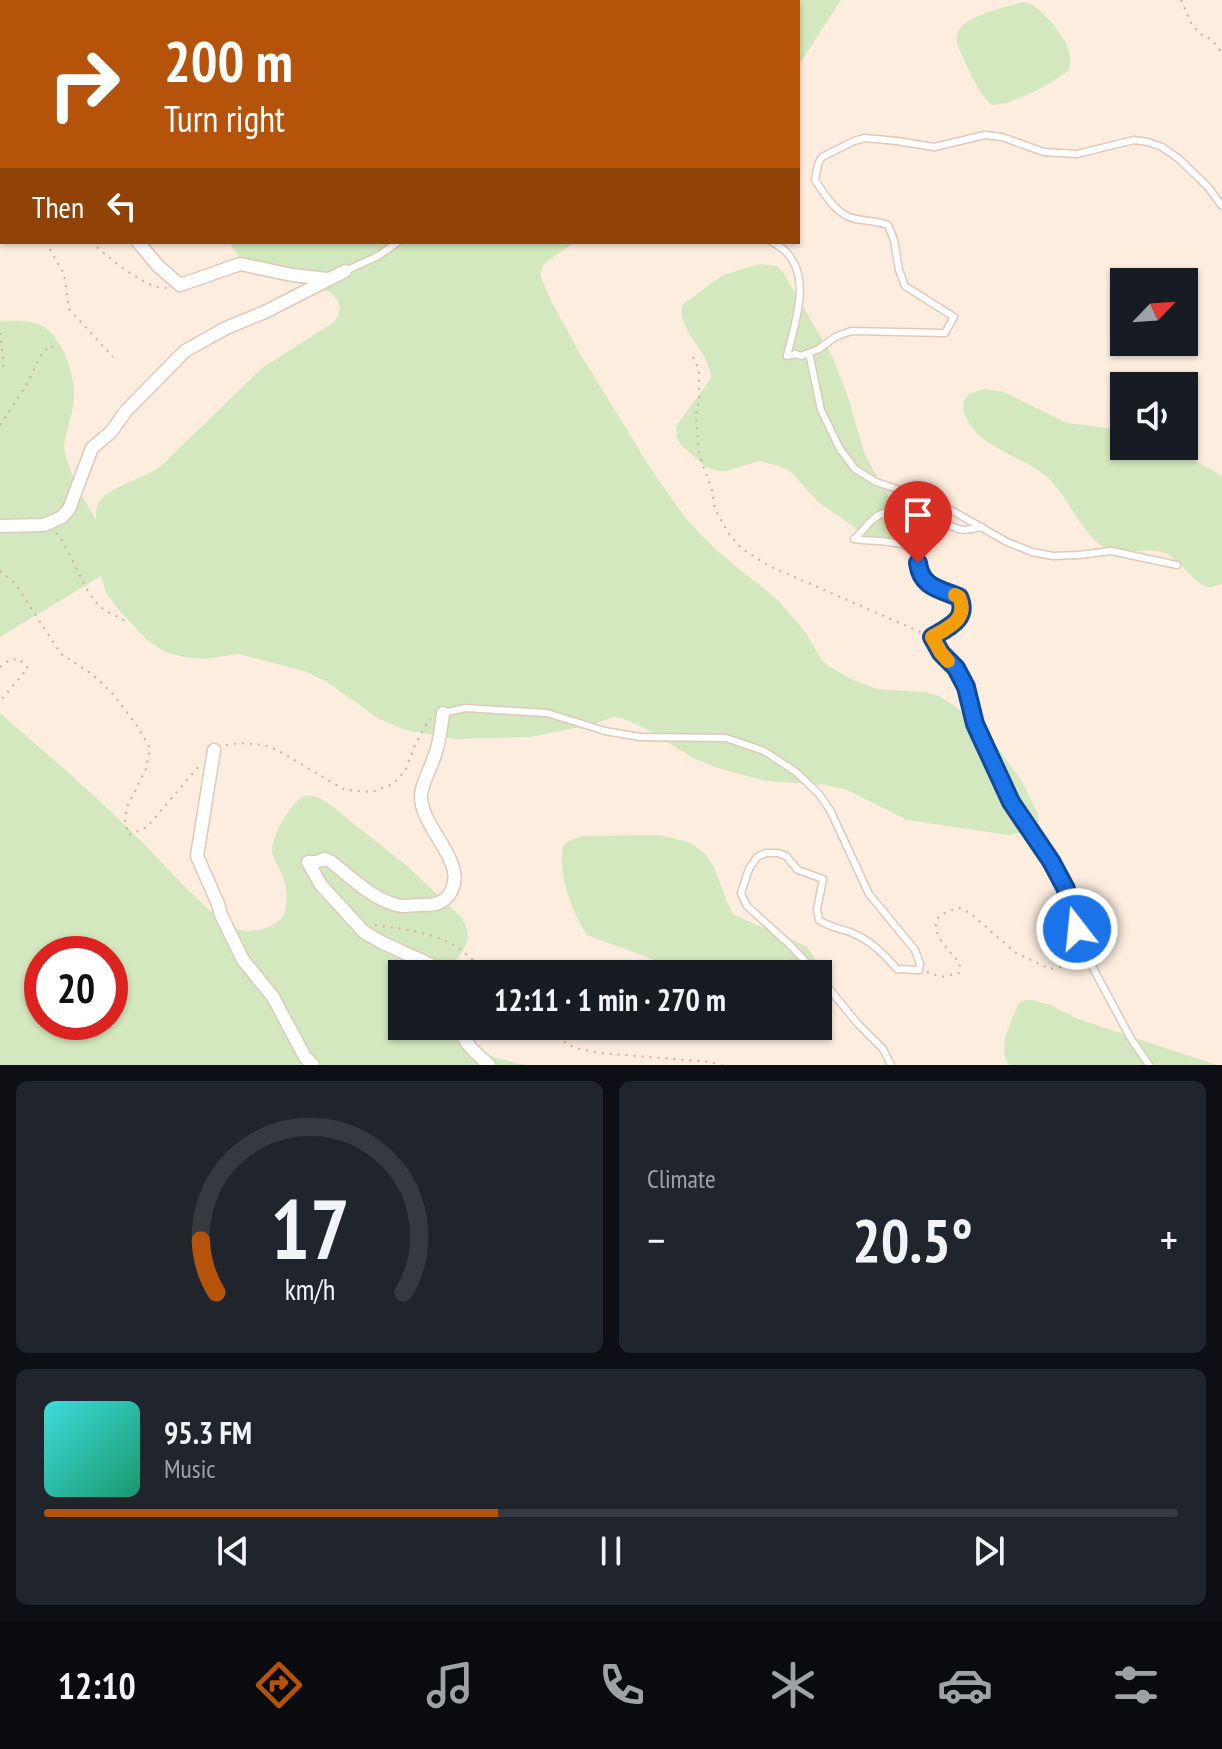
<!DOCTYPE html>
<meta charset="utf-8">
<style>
body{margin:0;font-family:"PT Sans Narrow",sans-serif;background:#20242c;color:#f1f3f6;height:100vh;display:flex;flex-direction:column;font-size:30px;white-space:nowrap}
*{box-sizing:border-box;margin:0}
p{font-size:26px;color:#9ea1a6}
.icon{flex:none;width:44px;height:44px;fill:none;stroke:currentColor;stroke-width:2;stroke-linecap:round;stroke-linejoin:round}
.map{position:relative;height:1065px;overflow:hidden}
.side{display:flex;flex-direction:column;gap:16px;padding:16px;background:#0d0f14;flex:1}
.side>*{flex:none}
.top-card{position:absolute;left:0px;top:0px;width:800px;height:244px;box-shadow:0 2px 6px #0004;background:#b45309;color:#fff;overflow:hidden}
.needle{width:52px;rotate:65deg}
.fabs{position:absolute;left:1110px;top:268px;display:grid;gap:16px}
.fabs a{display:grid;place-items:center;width:88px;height:88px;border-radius:0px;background:#171b24;box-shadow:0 2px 6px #0004;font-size:40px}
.speed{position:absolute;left:24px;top:936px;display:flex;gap:16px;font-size:40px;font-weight:700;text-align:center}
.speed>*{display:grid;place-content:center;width:104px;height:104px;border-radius:50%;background:#171b24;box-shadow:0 2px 6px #0004;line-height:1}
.speed .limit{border:12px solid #d22;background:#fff;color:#111}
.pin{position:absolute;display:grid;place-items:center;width:68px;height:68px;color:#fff;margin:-82px -34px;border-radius:50% 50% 50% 0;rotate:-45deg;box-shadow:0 0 8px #0007}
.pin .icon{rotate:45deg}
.me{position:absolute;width:88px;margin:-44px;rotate:344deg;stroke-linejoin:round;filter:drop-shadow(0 0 6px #0008)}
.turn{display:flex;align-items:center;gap:28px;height:168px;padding:0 32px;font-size:36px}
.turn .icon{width:104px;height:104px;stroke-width:2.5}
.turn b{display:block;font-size:56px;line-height:68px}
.then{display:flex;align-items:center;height:76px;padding:0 32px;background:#0003;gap:16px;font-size:30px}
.big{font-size:60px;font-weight:700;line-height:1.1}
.side .card{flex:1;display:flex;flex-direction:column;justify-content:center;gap:12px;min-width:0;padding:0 28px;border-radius:12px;background:#20242c}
.side .dial{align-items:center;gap:0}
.dial svg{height:208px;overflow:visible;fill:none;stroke:#363941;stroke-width:7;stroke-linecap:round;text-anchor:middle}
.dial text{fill:#f1f3f6;stroke:none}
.song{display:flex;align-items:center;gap:24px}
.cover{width:96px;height:96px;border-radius:12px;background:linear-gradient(135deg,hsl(180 70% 55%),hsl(160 70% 35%))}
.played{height:8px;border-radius:4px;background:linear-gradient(90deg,#b45309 40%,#363941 40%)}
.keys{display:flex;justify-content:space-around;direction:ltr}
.heat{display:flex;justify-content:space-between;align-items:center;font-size:44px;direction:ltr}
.side .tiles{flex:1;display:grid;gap:16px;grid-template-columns:1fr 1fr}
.card:last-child{grid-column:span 2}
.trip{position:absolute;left:388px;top:960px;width:444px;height:80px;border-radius:0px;background:#171b24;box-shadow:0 2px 6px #0004;font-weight:700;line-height:80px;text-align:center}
.menu{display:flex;height:128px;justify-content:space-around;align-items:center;background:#090b0e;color:#9ea1a6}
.menu .icon{width:56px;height:56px}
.menu .current{color:#b45309}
.menu b{font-size:36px;color:#f1f3f6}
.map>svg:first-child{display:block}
.green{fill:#d3e8be;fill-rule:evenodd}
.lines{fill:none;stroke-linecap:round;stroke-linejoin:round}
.lane-casing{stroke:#dfc9bb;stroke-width:9}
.street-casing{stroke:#dfc9bb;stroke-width:15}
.path{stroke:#d5ab9a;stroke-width:2;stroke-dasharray:2 6;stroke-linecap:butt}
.lane{stroke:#fff;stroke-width:6}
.street{stroke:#fff;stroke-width:12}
.route-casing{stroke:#114b97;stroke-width:20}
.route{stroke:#1a73e8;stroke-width:14}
.slow{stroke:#f59e0b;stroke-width:14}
</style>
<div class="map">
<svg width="1222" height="1065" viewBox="0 0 1222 1065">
<rect width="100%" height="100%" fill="#fceddf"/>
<path class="green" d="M96 0H282L284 2H101Z
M502 0H841L798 66V2H502Z
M1025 2C1039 5 1060 30 1066 44 1070 52 1071 61 1069 70 1051 84 1015 104 992 105 976 93 966 62 957 44 956 37 957 31 963 25 974 15 1009 5 1025 2Z
M228 242H574L544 264 540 275 551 301 579 352 651 469 687 520 716 550 779 601 805 632 822 660 828 666 855 681 877 689 924 692 939 696 956 707 991 739 1021 780 1037 812 1039 820 1035 826 1022 832 1009 835 907 820 847 790 827 785 766 781 718 768 695 759 644 728 622 718 613 717 594 724 530 737 455 739 406 730 379 719 327 682 304 671 239 654 203 659 184 657 165 652 147 640 118 609 106 593 101 576 0 637V321C14 321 31 319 44 327 63 339 74 373 74 394 74 411 67 429 64 444 65 467 85 500 96 520 96 515 96 511 97 506 102 489 145 478 160 467L262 368 333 323C343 310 342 303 330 292L265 274 246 265Z
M760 264 777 266 784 274 832 356 846 391 865 455 899 515 900 534 895 540 877 543 818 502 790 471 780 466 759 461 726 471H717L706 467 682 446 677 438 676 427 711 378C711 353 674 327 683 304L723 275Z
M985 389 1004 392 1067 423 1108 428H1124V446H1169L1222 476V583C1218 585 1214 587 1210 587 1196 588 1180 557 1162 552 1145 547 1122 556 1107 549 1086 540 1069 500 1053 483 1034 462 1003 455 981 437 971 428 955 408 968 395 973 392 980 390 985 389Z
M0 713C46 753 93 793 136 836 162 862 186 890 214 914 220 919 226 925 234 928 249 935 281 929 285 910 287 901 287 889 284 880 281 870 274 862 272 852 271 838 291 800 305 796 313 794 321 799 328 803L407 866 461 917C478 943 460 953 444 974H402V1026H450C466 1053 497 1058 526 1065H0ZM42 954H110V1022H42Z
M659 835C669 838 682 839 691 844 720 858 718 891 734 915L806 946C820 963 830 986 818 1006V974H693L587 935C572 912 557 873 563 846L569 841 582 836Z
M1025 1000H1031L1050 1005 1078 1019 1217 1065H1009C996 1047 1012 1021 1019 1003Z"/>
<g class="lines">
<defs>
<path id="lane" d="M777 2 779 0
M772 242C777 245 783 248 787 253 812 280 794 325 787 356L796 354 801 356 819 349 835 337 851 331 945 333 954 317 905 286 899 270 894 240 888 225C877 221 867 221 856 219 836 215 826 196 815 180L818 164 822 157 854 141 865 138 897 141 934 147 985 135 1002 137 1044 152 1077 154 1134 140 1148 142 1162 147 1179 159 1208 187 1222 206
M345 271 378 256 398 242
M809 353 821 410 840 449 855 469 876 482 937 502 1007 542 1032 552 1053 556 1079 555 1111 551 1177 565
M982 527 965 530 958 529C933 518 897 498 872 520 866 526 861 533 854 539 866 541 899 541 906 546 921 554 915 575 928 585 936 590 949 593 959 597 969 618 948 627 932 637L941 653 956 668 966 687 975 724 1011 802 1051 861 1066 889 1067 902 1087 957 1130 1037 1149 1065
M443 713 465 708 547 713 605 731 640 737 726 738 764 751 796 772 819 794 830 810 869 894 915 950 920 964 919 970 897 969C883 953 870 940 850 932 838 928 829 927 819 920L817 909 823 879 798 870 786 856 778 853H766L757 857 749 869 741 893 747 906 789 944 817 974
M818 975 858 1024 883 1049 891 1065"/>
<path id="street" d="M0 70 2 74
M138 242 158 266 180 285 240 264 292 275 328 279
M0 526 44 525 62 517 69 509 92 448 111 432 126 411 185 351 226 328 265 312 345 271
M443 713C441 727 440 742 435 755 431 768 422 782 421 795 419 828 473 865 448 896 440 905 432 905 421 905 415 905 408 906 402 906 375 902 351 877 330 861L324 859 316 862H308L321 885 364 932 381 942 446 972 447 974
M214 750 197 856 218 904 221 915 243 960 273 997 305 1057 313 1065
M459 1026C463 1043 477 1054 489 1065"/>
</defs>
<use href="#lane" class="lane-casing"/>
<use href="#street" class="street-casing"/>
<path class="path" d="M170 0 172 2
M1181 0 1192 25 1199 33 1213 41 1222 53
M478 2 479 0
M571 2 573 0
M619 2 621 0
M0 12 2 14
M0 148 2 147
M0 225 2 222
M46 242 64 274 69 309 113 357
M91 242C107 256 146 290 167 288
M0 333 4 364 0 371
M693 357 699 370V399L696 414 699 454 712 490 715 509 729 534 741 548 767 565 925 634
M0 425 26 386 42 353 50 346 56 348
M56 533C74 554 83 594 103 609 110 614 118 616 125 621
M0 571 15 583 61 654 92 674 113 694 137 726 150 748 146 769 127 807 125 821 129 835 147 827 199 766
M0 667 9 660 19 659 28 668 0 701
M226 745 239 743 265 745 279 751 345 790 372 792 393 784 405 771 415 745 428 721 431 719
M375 925C402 929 433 932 457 947 468 954 477 964 486 974
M927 972 941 977 959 973 960 963C951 953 926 930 940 916 944 912 953 910 959 908L970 913 1016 953 1050 969 1066 966 1078 960
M536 1026 575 1048 600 1053 710 1062 722 1065"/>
<use href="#lane" class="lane"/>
<use href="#street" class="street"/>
</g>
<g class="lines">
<defs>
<path id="route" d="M918 563C921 587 939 589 959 597 969 619 949 627 932 637L941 653 956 668 966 687 975 724 1011 802 1051 861 1066 889 1067 902 1077 929"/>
</defs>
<use href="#route" class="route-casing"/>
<use href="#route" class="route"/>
<path class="slow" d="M948 661 941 653 932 637C949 627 969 619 959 597L955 595"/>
</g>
</svg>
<div class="fabs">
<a><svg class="needle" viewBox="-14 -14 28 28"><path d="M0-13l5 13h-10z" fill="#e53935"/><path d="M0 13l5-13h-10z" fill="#9ea1a6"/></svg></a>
<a><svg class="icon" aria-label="sound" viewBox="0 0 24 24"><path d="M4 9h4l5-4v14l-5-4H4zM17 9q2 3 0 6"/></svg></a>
</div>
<div class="speed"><div class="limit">20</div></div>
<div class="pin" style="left:918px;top:563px;background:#d93025"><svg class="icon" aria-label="arrive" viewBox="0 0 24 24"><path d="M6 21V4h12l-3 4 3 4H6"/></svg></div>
<svg class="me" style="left:1077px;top:929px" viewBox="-20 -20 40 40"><circle r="17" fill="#1a73e8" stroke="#fff" stroke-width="3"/><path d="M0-11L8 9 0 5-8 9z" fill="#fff"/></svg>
<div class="trip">12:11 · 1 min · 270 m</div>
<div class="top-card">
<div class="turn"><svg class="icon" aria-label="right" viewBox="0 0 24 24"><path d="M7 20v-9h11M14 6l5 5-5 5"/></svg><div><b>200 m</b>Turn right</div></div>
<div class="then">Then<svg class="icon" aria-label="left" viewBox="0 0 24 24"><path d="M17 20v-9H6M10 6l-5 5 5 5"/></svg></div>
</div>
</div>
<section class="side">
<div class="tiles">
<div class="card dial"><svg viewBox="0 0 100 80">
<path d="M14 69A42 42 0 1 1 86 69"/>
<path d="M14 69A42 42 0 0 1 8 49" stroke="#b45309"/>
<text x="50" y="56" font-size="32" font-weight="700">17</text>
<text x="50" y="72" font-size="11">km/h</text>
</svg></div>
<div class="card"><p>Climate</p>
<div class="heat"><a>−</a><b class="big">20.5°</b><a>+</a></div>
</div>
<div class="card">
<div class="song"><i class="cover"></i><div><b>95.3 FM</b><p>Music</p></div></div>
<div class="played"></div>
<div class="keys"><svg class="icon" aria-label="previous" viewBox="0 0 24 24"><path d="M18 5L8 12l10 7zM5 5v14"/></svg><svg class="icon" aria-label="pause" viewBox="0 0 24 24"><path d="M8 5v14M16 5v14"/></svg><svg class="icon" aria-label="next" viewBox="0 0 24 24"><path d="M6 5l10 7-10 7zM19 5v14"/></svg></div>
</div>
</div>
</section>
<nav class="menu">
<b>12:10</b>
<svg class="icon current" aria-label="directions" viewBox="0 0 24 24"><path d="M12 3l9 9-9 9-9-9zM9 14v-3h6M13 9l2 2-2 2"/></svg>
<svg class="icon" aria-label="music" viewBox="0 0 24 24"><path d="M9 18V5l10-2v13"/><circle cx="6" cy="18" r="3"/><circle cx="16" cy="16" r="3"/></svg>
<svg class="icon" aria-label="phone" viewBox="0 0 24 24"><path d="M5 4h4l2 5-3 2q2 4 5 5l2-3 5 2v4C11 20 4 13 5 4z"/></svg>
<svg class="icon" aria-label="climate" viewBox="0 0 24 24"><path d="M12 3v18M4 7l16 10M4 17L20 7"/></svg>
<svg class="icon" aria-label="car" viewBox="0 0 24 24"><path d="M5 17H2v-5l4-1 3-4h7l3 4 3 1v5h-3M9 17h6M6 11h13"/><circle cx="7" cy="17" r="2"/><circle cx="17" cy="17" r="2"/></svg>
<svg class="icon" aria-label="filters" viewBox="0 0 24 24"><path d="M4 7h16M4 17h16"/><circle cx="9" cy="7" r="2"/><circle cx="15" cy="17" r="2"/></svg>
</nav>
